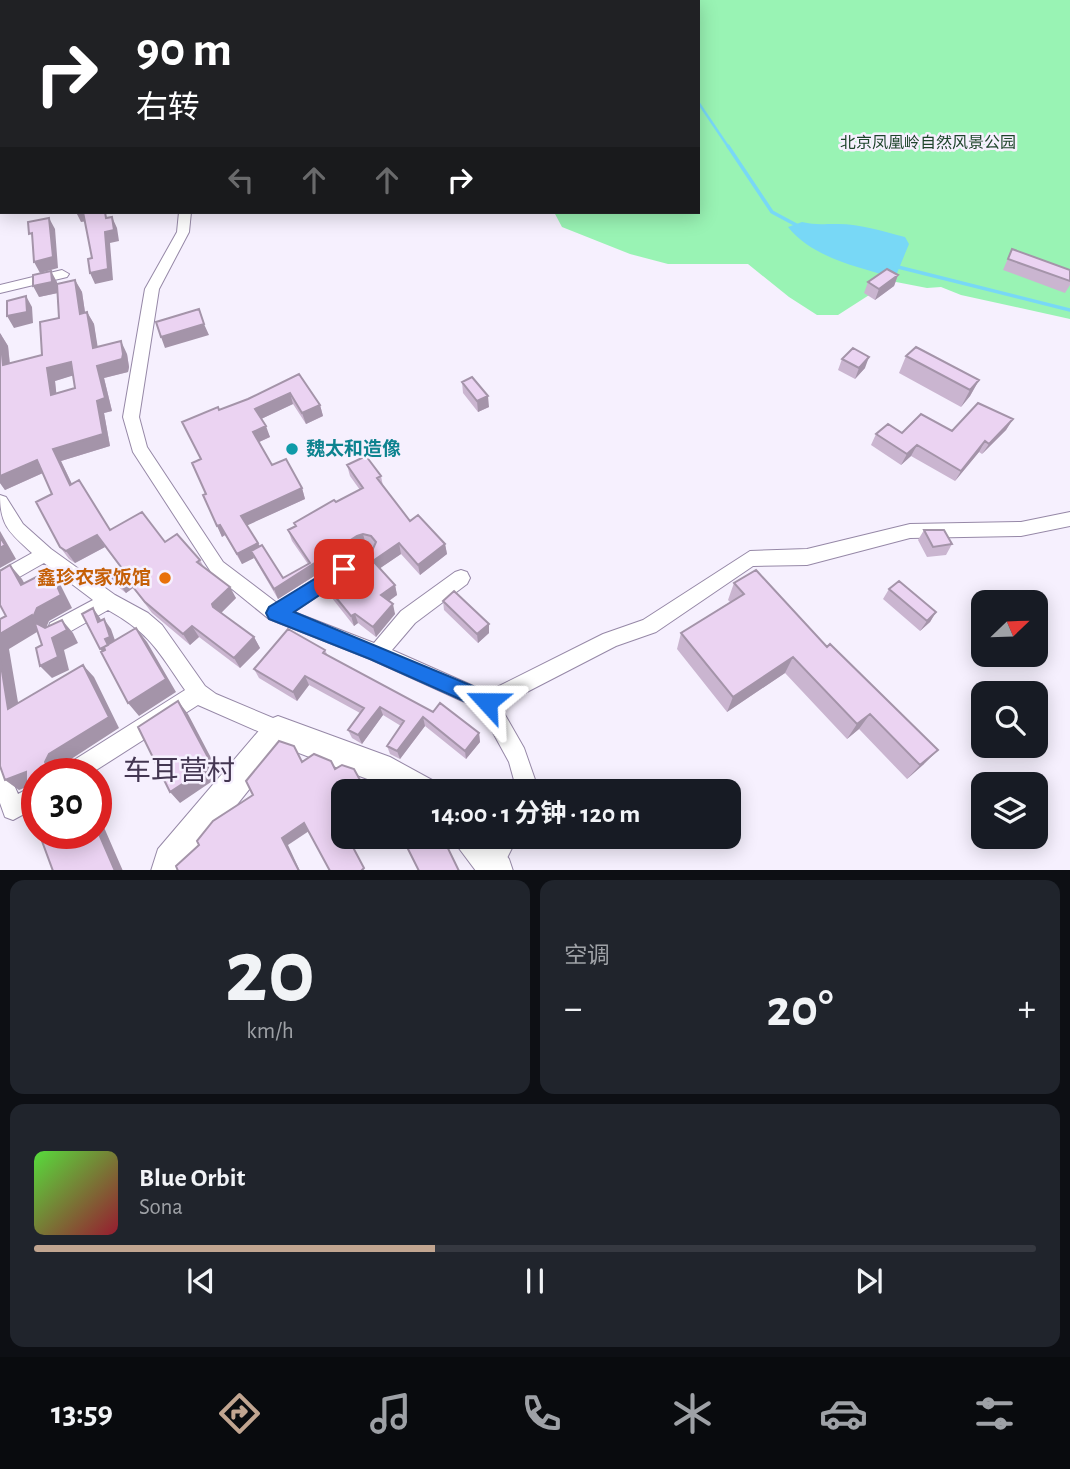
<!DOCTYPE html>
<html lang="zh">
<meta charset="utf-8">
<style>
body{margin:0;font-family:"Alegreya Sans","Noto Sans SC",sans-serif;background:#20242c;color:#f1f3f6;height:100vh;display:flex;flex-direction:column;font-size:26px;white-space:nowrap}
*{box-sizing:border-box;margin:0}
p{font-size:23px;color:#9ea1a6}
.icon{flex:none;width:38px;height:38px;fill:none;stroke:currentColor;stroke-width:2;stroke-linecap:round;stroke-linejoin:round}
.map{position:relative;height:870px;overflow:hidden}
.panel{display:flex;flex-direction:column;gap:10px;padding:10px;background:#0d0f14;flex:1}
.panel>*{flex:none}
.hud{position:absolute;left:0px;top:0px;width:700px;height:214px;box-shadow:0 4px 18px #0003;background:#202124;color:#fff;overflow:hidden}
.needle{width:46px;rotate:67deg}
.fabs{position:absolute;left:971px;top:590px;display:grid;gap:14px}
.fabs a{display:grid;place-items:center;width:77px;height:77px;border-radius:14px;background:#171b24;box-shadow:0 4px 18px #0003;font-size:35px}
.speed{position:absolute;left:21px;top:758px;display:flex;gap:14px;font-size:35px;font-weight:700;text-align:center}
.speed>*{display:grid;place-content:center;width:91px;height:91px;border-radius:50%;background:#171b24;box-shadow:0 4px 18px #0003;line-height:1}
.speed .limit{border:10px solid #d22;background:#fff;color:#111}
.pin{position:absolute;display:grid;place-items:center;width:60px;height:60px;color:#fff;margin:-30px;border-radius:14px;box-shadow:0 4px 10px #0006}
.me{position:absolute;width:77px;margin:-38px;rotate:294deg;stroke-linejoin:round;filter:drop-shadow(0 0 5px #0008)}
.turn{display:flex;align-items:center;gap:24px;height:147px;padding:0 21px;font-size:32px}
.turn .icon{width:91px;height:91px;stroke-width:2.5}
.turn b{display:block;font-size:49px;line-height:60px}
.lanes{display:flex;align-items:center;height:66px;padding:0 21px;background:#0003;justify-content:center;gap:35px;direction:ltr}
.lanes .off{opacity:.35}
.big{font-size:52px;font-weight:700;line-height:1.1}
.panel .card{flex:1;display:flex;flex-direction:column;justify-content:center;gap:10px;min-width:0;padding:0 24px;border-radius:14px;background:#20242c}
.panel .dial{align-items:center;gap:0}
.dial b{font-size:91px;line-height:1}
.song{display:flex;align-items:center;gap:21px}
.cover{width:84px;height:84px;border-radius:10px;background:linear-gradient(135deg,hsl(110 70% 55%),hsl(350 70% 35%))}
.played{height:7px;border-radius:4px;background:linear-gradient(90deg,#c1a590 40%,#363941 40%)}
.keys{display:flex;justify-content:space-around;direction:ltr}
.heat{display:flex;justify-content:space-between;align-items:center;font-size:38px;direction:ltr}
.panel .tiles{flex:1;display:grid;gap:10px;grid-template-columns:1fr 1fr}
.card:last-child{grid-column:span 2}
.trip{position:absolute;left:331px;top:779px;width:410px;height:70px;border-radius:14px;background:#171b24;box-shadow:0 4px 18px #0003;font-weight:700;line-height:70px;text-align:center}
.menu{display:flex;height:112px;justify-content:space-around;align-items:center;background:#090b0e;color:#9ea1a6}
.menu .icon{width:49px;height:49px}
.menu .current{color:#c1a590}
.menu b{font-size:32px;color:#f1f3f6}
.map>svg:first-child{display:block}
.green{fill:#99f3b4}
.water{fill:#78d8f6}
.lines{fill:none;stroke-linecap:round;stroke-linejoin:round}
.stream-far1{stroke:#78d8f6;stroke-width:2.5}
.stream{stroke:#78d8f6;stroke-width:3.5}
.street-casing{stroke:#9688a7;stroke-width:2}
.secondary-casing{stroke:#9688a7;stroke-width:2}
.street{fill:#fff;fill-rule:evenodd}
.secondary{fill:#fff;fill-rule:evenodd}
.wall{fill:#cab5d0;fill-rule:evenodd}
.shaded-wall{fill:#a494a9}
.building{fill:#ebd3f2;stroke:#a494a9;stroke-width:2;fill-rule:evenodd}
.route{fill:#1a73e8;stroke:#114b97;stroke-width:2}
.culture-dot{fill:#0f9aa8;stroke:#f6f0fe;stroke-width:2.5}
.food-dot{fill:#e8710a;stroke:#f6f0fe;stroke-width:2.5}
.labels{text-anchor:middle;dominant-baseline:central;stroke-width:5;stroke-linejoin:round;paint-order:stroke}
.far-park-label{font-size:16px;fill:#1e442b;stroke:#f6f0fe}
.culture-label{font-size:19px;font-weight:bold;fill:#0d838f;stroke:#f6f0fe;text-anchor:start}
.food-label{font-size:19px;font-weight:bold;fill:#c56008;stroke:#f6f0fe;text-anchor:end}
.near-quarter-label{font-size:28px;fill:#433651;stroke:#f6f0fe}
</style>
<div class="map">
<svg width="1070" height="871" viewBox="0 0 1070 871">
<rect width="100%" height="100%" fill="#f6f0fe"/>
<path class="green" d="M87 0H1070V319L961 295 941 287 927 288 891 281 838 315H817L789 297 748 264H668L630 254 562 227 554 212H698V2Z"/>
<path class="water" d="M802 222C814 225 822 224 834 224 857 223 883 231 905 237L909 244 895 278C858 267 813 258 788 227Z"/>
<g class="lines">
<path class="stream-far1" d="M698 102 729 148"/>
<path class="stream" d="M728 146 772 212 800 227
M894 266 1070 310"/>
<defs>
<path id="street" d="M12 0H33L11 2Z
M73 0H81L82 2H73Z
M171 0H179V2H171Z
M2 2V9L0 10V3Z
M0 123H2V131H0Z
M2 193V202L0 203V194Z
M179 212H191L189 232 159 289 139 417 147 447 223 562 277 603 361 549 367 547 373 549 376 554 373 559 294 612 374 643 401 611 455 572 461 570 467 572 470 578 467 584 415 623 392 650 487 692 603 634 643 620 750 551 807 549 910 524 1021 522 1070 512V526L1021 536 910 538 807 565 753 566 656 632 616 646 500 706 524 748 539 791H517L509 762 480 709 370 659 269 619 211 572 133 452 123 417 145 289 177 232Z
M62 270 69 274 67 277 0 293V285Z
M0 495 6 497 23 524 51 549 115 595 148 613 162 625 205 686 216 694 285 723 288 730 285 737 278 740 198 705 90 774H60L63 767 185 690C158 651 151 634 108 610L64 635 57 638 50 635 48 629 50 623 93 600 44 563 0 588V571L32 553C10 533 0 526 0 495Z
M0 765 7 769 18 794 37 784V807L13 820 5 817 0 803Z
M495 836H518L501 870 486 871 482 862Z"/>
<path id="secondary" d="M278 716 390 757 432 780 436 791H390L370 780 283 747 184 871H151L158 849 268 720Z
M453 836H490L509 859 513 871H476L458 847Z"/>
</defs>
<use href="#street" class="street-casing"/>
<use href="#secondary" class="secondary-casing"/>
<use href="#street" class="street"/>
<use href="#secondary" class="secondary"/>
</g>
<path class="wall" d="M1012 249 1070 270V285L1065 293 1003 270Z
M898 275 894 286 875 300 864 293 868 282Z
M75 280 82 292 85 312H87L94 324 97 347 127 354 129 367 128 372 104 378 112 411 104 413 110 446 61 461 72 484 111 530 165 542 200 560 205 569 236 598 221 613 254 637 260 648 240 668 199 637 190 645 152 613 133 588 126 593 117 586 109 575 120 567 105 547 75 563 69 559 60 547 52 494 43 473 5 490 0 483V333L8 346 10 363 42 355 59 318 57 293 39 297 57 282V284ZM73 375 75 388 56 393 55 381Z
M906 356 979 380 970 396 961 407 899 373Z
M842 359 865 368 855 379 838 370Z
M299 374 320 405 323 416 306 424 293 404 261 419 270 437 259 442 272 465 302 488 305 499 247 525 260 546 283 578 308 564 292 541 288 530 295 526 294 523 360 490 350 476 347 465 381 476 383 486 410 521 445 544 447 554 420 575 401 554 380 568 395 585 397 595 389 601 395 614 376 637 358 623 354 626 328 593 324 583 372 551 374 547 366 545 360 547 278 599 254 558 242 564 225 535 222 537 206 494 201 459 187 433 219 410 248 399Z
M462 382 489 407 478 412 463 393Z
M1013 419 1006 430 982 454 979 452 955 481 911 456 901 465 871 445 876 434 952 431Z
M924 530 952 544 946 555 927 557 918 540Z
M734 583 924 764 907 779 859 729 847 739 785 673 727 712 677 649 681 633 730 602 728 600Z
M889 589 936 612 930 622 920 631 883 599Z
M443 601 489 624V633L478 643 444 610Z
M325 650 328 656 433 712 479 733 480 742 466 759 425 726 400 759 390 754 387 746 401 726 383 715 362 744 352 738 348 730 360 713 309 685 297 701 259 678 254 669Z"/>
<path class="shaded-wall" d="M76 212H84L88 221 81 222Z
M112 217 117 228 119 241 110 243 113 280 95 284 90 273 105 232Z
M49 218 55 229 58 268 40 273 34 262Z
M51 271 57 282 58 293 39 297 33 286Z
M898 275 894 286 875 300 879 289Z
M75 280 82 292 87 326 80 314Z
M26 296 32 307 33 323 14 328 7 316Z
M87 312 94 324 100 361 93 348Z
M204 324 209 335 165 348 161 337Z
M0 333 8 346 11 378 3 365Z
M121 341 127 354 129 367 128 372 104 378 112 411 104 413 110 446 61 461 78 497 70 485 53 449 97 401V366Z
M869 357 865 368 855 379 859 368Z
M71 362 78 374 55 381 58 408 51 395 47 368Z
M979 380 970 396 961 407 970 390Z
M290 393 293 404 259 420 255 409Z
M488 396 489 407 478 412 477 401Z
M320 405 323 416 306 424 302 413Z
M1013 419 1006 430 982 454 989 444Z
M266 426 270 437 257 443 253 432Z
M985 441 979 452 955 481 961 471Z
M917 445 911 456 901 465 907 454Z
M37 460 45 472 5 490 0 483V476Z
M302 488 305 499 246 526 241 516Z
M220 525 225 535 222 537 217 526Z
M0 531 16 559 0 568Z
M363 534 366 545 360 547 278 599 274 589 357 536Z
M97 535 105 547 75 563 66 551Z
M258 543 263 553 251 551 254 558 242 564 237 554Z
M399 543 401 554 376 571 373 561Z
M445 544 447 554 420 575 418 565Z
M10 565 22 579 33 599 21 585Z
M50 570 60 584 72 608 49 621 46 628 42 629 9 649 21 720 8 709 0 659V634L32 615H34Z
M125 577 133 588 126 593 118 582Z
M395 585 397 595 383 605 381 595Z
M230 587 236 598 218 616 212 604Z
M393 604 395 614 376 637 373 627Z
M93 608 100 618 106 631 98 622Z
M936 612 930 622 920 631 927 621Z
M355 614 358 623 354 626 351 616Z
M104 619 111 629 117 646 108 658 100 649 105 639Z
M62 620 73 633 78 643 64 650 69 670 52 678 40 666 52 638Z
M489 624V633L478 643 477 634Z
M192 626 199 637 190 645 183 634Z
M136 628 147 642 176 692 139 716 128 703Z
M254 637 260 648 240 668 234 658Z
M793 657 785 673 727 712 733 697Z
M83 665 94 677 119 728 62 765 58 773 47 766 45 762Z
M305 676 309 685 297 701 293 692Z
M178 701 188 714 219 773 211 782 180 803 170 792Z
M380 707 383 715 362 744 358 735Z
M870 714 859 729 847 739 857 724Z
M423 717 425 726 400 759 397 751Z
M479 733 480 742 466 759 465 751Z
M938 750 924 764 907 779 920 765Z
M70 766 79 774H74Z
M26 772 37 783 19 790 5 780Z
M96 809 123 871H115L96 827Z
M343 812V823L340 825 335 817Z
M304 823 309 831 288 845 300 871H299L282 838Z
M393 836H405L395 844 392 837Z"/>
<path class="building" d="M2 70V116L0 113V71Z
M83 212H105L106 218 112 217 114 230 105 232 108 269 90 273 88 259 92 258Z
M49 218 53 257 34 262 32 233 29 234 28 222Z
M1012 249 1070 270V281L1008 259Z
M887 269 898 275 879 289 868 282Z
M51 271 52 282 33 286V275Z
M75 280 80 314 87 312 93 348 121 341 123 354 122 359 97 366 105 398 97 401 103 434 53 449 70 485 79 480 110 530 142 512 165 542 177 534 200 560 197 562 230 587 212 604 213 607 254 637 234 658 192 626 183 634 145 602 125 577 118 582 109 575 121 567 97 535 66 551 60 547 36 502 52 494 37 460 0 476V334L3 365 42 355 40 322 59 318 57 284ZM71 362 75 388 51 395 47 368Z
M26 296 27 312 7 316V301Z
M199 309 204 324 161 337 156 322Z
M916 347 979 380 970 390 906 356Z
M853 348 869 357 859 368 842 359Z
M299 374 320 405 302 413 290 393 255 409 266 426 253 432 272 465 286 459 302 488 241 516 258 543 237 554 220 525 217 526 203 495 206 494 192 463 201 459 182 422 218 407 219 410 248 399Z
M472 377 488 396 477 401 462 382Z
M978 403 1013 419 989 444 985 441 961 471 917 445 907 454 876 434 888 424 902 433 921 414 952 431Z
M366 456 381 476 377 478 410 521 418 515 445 544 418 565 399 543 373 561 395 585 381 595 393 604 373 627 355 614 351 616 324 583 372 551 376 542 371 536 363 534 357 536 274 589 251 551 262 545 283 578 310 563 288 530 296 526 294 523 334 500 336 502 363 488 347 465Z
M924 530H944L952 544 933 547Z
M0 537 5 545 0 548Z
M10 565 21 585 50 570 61 595 37 608 34 615 36 623 45 628 62 620 67 630 52 638 58 657 40 666 36 648 42 645 32 615 0 634V619L6 616 0 605V571Z
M756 570 827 647 830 644 938 750 920 765 870 714 857 724 793 657 733 697 681 633 744 594 734 583Z
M899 581 936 612 927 621 889 589Z
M454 591 489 624 477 634 443 601Z
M93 608 98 622 104 619 110 637 105 639 108 645 100 649 82 614Z
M136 628 166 679 128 703 101 652 105 650 104 647Z
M288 629 325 650 323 653 433 712 440 703 479 733 465 751 423 717 397 751 387 746 404 721 380 707 358 735 348 730 364 708 305 676 293 692 254 669Z
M0 659 8 709 83 665 109 717 49 754 45 762 47 766H70L74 774H37V826L26 797V772L5 780 0 766Z
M178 701 210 761 202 771 170 792 138 727Z
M279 741 294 746 302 762 314 754 331 761 335 769 342 765 354 769 366 791H343V812L335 817 343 830V836H347L364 868 361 871H330L304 823 282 838 299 871H178L176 866 199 845 197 841 213 821 253 795 246 781Z
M96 827 115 871H53L39 833H96Z
M411 836H442L459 871H419L404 841Z"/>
<path class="route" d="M344 561 351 563 353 569 351 574 294 612 494 695 497 702 494 708 487 711 480 708 370 659 269 619 266 613 269 607Z"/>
<circle class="culture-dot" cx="292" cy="449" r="7"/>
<circle class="food-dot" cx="165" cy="578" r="7"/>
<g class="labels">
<g class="far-park-label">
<text x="928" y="143">北京凤凰岭自然风景公园</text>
</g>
<g class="culture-label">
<text x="306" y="449">魏太和造像</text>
</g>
<g class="food-label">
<text x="151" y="578">鑫珍农家饭馆</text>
</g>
<g class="near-quarter-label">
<text x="179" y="772">车耳营村</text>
</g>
</g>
</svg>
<div class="fabs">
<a><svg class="needle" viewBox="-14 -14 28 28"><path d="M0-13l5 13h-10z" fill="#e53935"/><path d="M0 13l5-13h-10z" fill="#9ea1a6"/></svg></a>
<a><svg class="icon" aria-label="search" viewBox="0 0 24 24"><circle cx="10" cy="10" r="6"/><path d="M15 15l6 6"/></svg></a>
<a><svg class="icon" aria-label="layers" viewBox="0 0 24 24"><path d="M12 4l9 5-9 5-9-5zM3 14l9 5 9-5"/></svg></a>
</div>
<div class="speed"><div class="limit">30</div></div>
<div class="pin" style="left:344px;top:569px;background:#d93025"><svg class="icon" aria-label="arrive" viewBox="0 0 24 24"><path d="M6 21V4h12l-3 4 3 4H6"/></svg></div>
<svg class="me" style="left:487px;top:702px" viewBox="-20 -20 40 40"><path d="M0-17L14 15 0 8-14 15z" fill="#1a73e8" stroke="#fff" stroke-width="4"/></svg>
<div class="trip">14:00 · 1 分钟 · 120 m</div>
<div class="hud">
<div class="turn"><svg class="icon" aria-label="right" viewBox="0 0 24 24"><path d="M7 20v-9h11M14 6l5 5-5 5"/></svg><div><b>90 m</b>右转</div></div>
<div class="lanes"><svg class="icon off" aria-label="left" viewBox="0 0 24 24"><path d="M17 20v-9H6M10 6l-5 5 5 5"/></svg><svg class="icon off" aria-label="ahead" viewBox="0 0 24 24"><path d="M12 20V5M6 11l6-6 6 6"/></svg><svg class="icon off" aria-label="ahead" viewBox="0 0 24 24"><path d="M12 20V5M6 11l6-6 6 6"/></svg><svg class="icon" aria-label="right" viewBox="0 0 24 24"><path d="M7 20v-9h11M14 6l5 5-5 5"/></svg></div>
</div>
</div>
<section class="panel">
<div class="tiles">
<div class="card dial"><b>20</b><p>km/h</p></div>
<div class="card"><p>空调</p>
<div class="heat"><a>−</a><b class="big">20°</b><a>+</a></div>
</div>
<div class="card">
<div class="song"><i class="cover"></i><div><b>Blue Orbit</b><p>Sona</p></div></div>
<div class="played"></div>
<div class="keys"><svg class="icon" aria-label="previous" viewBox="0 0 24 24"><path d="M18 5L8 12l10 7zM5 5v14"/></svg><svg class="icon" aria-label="pause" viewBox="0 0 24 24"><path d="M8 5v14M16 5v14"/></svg><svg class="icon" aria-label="next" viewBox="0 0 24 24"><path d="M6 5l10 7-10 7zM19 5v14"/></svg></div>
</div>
</div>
</section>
<nav class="menu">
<b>13:59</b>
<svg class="icon current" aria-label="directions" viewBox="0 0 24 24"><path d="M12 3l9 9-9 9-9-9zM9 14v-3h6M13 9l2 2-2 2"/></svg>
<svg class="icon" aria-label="music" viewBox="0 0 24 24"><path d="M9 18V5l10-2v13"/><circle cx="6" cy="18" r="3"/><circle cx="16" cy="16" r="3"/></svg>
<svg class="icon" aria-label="phone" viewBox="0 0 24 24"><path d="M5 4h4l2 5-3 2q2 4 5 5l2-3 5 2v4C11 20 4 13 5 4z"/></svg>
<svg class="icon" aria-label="climate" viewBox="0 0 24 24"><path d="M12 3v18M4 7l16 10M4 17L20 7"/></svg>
<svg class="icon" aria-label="car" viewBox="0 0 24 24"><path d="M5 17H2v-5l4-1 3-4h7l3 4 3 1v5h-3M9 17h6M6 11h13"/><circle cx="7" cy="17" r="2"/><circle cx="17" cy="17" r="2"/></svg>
<svg class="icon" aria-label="filters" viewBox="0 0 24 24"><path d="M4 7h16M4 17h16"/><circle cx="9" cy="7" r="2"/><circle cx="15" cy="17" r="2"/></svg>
</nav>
